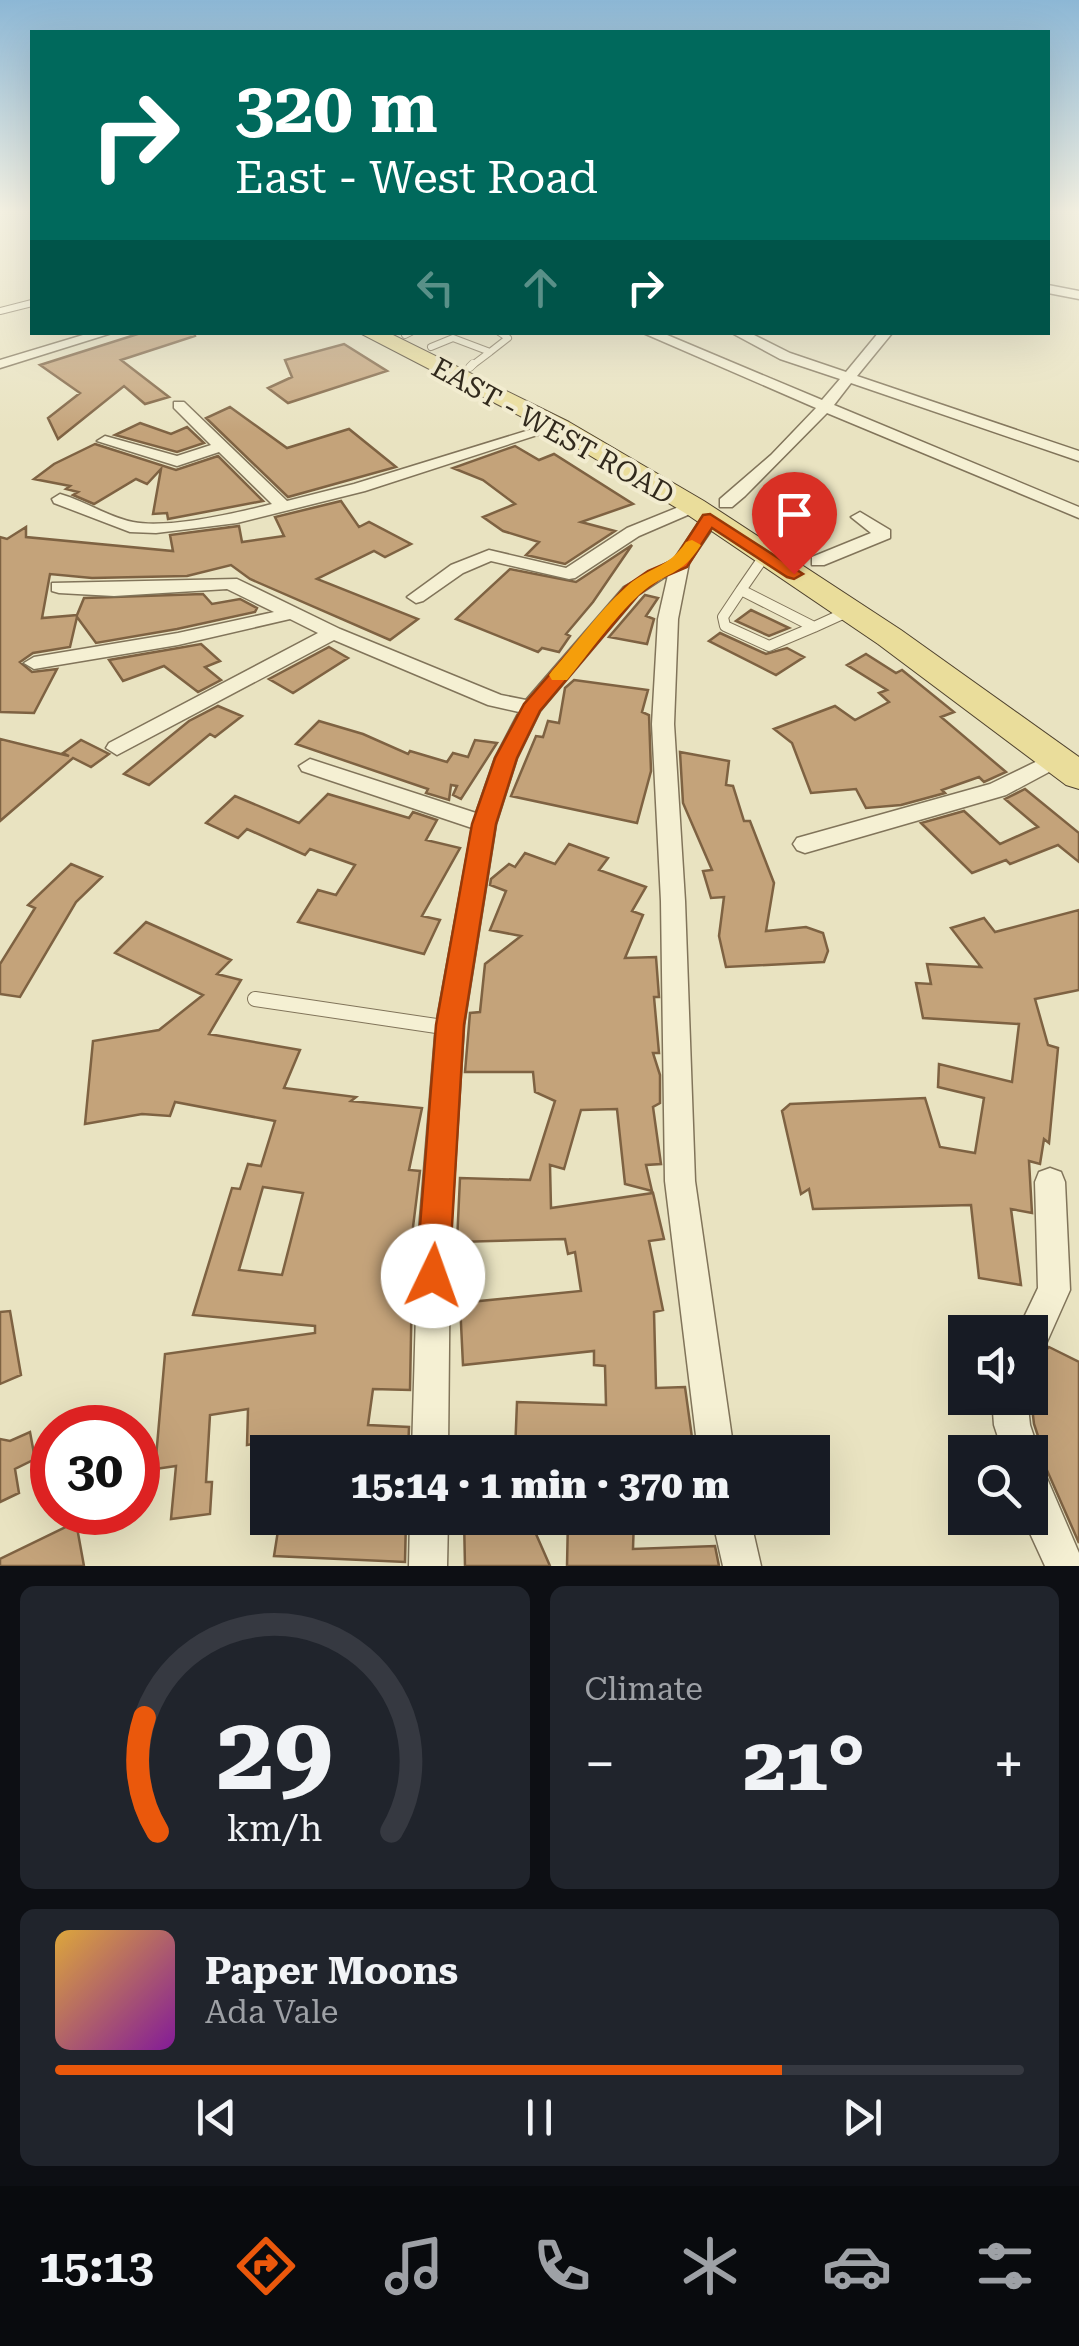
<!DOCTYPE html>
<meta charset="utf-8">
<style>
body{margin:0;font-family:"Roboto Serif",serif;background:#20242c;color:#f1f3f6;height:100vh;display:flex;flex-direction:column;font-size:38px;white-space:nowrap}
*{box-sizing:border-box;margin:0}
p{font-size:32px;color:#9ea1a6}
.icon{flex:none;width:55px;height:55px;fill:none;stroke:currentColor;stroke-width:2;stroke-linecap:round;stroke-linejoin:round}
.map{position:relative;height:1566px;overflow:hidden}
.panel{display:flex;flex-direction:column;gap:20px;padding:20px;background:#0d0f14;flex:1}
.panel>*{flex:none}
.banner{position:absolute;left:30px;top:30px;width:1020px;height:305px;border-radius:0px;box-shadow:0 10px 40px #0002;background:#00695c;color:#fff;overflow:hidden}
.tools{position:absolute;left:948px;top:1315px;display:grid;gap:20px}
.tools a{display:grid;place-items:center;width:100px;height:100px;border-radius:0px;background:#171b24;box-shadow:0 10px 40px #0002;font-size:50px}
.speed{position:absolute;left:30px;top:1405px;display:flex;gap:20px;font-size:50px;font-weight:700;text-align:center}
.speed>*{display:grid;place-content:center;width:130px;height:130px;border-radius:50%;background:#171b24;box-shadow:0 10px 40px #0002;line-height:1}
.speed .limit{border:15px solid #d22;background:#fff;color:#111}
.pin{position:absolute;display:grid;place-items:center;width:85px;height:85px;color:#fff;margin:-102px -42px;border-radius:50% 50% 50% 0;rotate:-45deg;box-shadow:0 0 10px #0007}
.pin .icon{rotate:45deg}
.me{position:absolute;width:110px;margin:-55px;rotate:3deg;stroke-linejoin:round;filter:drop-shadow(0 0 8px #0008)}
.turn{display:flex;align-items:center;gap:35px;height:210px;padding:0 40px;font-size:45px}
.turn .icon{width:130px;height:130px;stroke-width:2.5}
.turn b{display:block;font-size:70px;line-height:85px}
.lanes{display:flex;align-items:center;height:95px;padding:0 40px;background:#0003;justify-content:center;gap:50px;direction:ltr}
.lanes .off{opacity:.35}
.big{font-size:75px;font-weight:800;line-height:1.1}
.panel .widget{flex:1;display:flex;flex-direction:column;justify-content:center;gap:15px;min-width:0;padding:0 35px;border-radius:15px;background:#20242c}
.panel .dial{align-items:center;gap:0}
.dial svg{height:260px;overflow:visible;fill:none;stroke:#363941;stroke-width:7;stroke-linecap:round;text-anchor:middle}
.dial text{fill:#f1f3f6;stroke:none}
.song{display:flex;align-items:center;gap:30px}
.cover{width:120px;height:120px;border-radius:15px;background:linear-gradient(135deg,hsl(40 70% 55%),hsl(290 70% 35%))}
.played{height:10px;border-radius:5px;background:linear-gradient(90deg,#ea580c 75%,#363941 75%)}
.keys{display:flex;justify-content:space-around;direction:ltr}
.heat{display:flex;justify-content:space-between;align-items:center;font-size:55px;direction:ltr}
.panel .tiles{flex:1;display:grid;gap:20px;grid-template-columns:1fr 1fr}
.widget:last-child{grid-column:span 2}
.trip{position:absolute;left:250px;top:1435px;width:580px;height:100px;border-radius:0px;background:#171b24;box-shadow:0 10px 40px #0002;font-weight:800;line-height:100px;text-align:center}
.dock{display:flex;height:160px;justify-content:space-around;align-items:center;background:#090b0e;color:#9ea1a6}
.dock .icon{width:70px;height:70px}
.dock .on{color:#ea580c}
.dock b{font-size:45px;color:#f1f3f6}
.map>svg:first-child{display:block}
.building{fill:#c4a37a;stroke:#7e6242;stroke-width:2.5;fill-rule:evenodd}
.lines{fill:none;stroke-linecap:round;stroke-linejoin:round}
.service-far3-casing{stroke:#81745a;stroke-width:8}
.service-far2-casing{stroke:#81745a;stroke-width:9}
.service-far1-casing{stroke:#81745a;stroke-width:12}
.service-casing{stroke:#81745a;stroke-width:16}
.minor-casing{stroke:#81745a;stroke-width:3}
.primary-casing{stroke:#4f422e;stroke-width:2}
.service-far3{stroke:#f5f0d3;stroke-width:6}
.service-far2{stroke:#f5f0d3;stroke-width:8}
.service-far1{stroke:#f5f0d3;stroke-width:10}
.service{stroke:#f5f0d3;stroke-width:14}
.minor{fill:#f5f0d3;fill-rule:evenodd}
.primary{fill:#eadd9b;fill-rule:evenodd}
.route{fill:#ea580c;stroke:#983908;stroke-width:2.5}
.slow{fill:#f59e0b}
.labels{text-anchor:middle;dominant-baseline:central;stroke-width:8;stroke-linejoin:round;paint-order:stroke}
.far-street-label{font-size:28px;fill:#322a1d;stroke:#f2ecd0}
</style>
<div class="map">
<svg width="1079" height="1566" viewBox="0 0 1079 1566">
<rect width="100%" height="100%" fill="#e9e3c1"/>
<path class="building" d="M144 332H194L195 336 121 360 169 397 145 404 124 386 58 439 48 418 80 393 40 365Z
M344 344 387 371 288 403 268 388 292 377 285 360Z
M230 407 287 448 349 429 396 467 288 497 206 418Z
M140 423 171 434 187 427 204 443 177 452 115 435Z
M95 444 176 470 218 456 263 501 168 519 167 513 153 514 161 469 147 484 136 479 94 504 73 495 78 492 66 489 70 486 34 479 54 464Z
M515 446 539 460 554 454 633 504 581 522 615 531 565 564 526 555 539 542 503 531 483 517 515 504 483 480 453 468Z
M341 501 359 527 369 522 411 544 385 557 374 551 317 579 418 619 390 640 250 579 231 565 187 576 92 578 50 574 42 618 77 615 84 598 203 594 212 604 240 599 257 608 255 612 177 629 96 643 77 617 70 647 33 653 20 662 32 672 57 669 34 713 0 712V537L7 539 26 527V537L173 551 170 535 239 526 242 542 284 536 275 517Z
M632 545 593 602 566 634 570 636 559 652 542 648 538 652 456 619 510 569 576 582Z
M645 595 658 598 646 616 654 619 647 644 609 637Z
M751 610 789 628 769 636 736 621Z
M720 633 766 654 787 648 804 657 776 675 709 641Z
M201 644 220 661 205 667 221 680 198 692 164 666 123 681 109 660Z
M329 647 348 658 293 693 269 679Z
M866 654 896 673 902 670 954 712 941 717 1006 772 984 782 979 777 942 790 945 793 901 805 866 808 856 789 811 793 792 743 774 729 835 706 855 720 889 702 879 693 887 690 847 665Z
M574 680 648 690 642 712 649 715 651 771 637 823 511 796 536 736 543 737 548 721 559 723 565 688Z
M218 706 242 716 215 737 210 734 149 785 124 774 189 721Z
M319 721 363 734 408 754 410 751 447 762 453 753 468 757 475 740 497 743 461 799 453 795 457 786 451 785 449 800 426 793 428 789 296 744Z
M0 739 69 756 63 753 81 740 109 754 91 767 73 758 0 821Z
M680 752 729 761 726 785 733 786 744 821H750L774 883 766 931 806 927 823 933 828 951 824 962 726 967 719 936 724 897 711 898 703 871 712 870 683 803Z
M1025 789 1079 833V862L1058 845 1010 864 1006 860 972 873 921 823 964 811 1000 844 1038 827 1005 799Z
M328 794 409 818 413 812 437 820 426 840 460 848 422 916 440 920 424 954 298 922 318 890 336 895 355 865 310 849 305 855 247 829 238 838 206 823 235 796 299 823Z
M569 844 608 858 599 870 646 887 632 911 643 915 625 958 656 957 659 997H654L659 1053H653L660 1075V1103L653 1107 661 1164 646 1165 652 1191 625 1184 617 1109 581 1110 564 1169 550 1165 551 1208 653 1193 664 1239 649 1241 663 1310 654 1312 656 1388 685 1387 694 1452H515L517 1402 606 1405 605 1366 594 1365V1351L463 1365 460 1303 581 1291 575 1252 568 1254 565 1239 457 1242 460 1178 530 1180 555 1101 535 1092 533 1072H465L470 1013 480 1012 485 964 521 936 490 930 506 891 490 885 491 879 509 864 515 867 525 853 555 864Z
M71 864 102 877 76 902 20 997 0 994V964L35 908 28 905Z
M1079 910V990L1035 999 1048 1045 1058 1048 1049 1143 1044 1139 1040 1164 1029 1161 1032 1213 1011 1209 1021 1285 979 1278 971 1205 813 1209 809 1189 801 1194 782 1111 790 1104 925 1098 940 1147 975 1153 984 1098 938 1087 939 1064 1012 1082 1019 1024 923 1018 916 983 931 984 927 964 981 967 951 928 984 918 995 932Z
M146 922 231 960 217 974 241 980 209 1034 300 1050 284 1088 356 1097 351 1101 422 1108 409 1170 420 1171 413 1227 410 1390 373 1389 368 1425 409 1427 408 1452H292L294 1437 247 1445 248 1409 210 1415 206 1482H212L210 1514 171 1519 176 1466 155 1469 165 1354 315 1333V1326L193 1315 232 1188 240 1189 248 1164 261 1166 275 1121 175 1102 170 1116 142 1114 85 1124 93 1041 159 1030 203 995 115 953ZM263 1187 303 1193 282 1275 239 1270Z
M10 1311 21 1375 0 1384V1312Z
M1049 1347 1079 1362V1543L1046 1468 1038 1463 1043 1451 1034 1424 1030 1390 1038 1359Z
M30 1432 35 1459 15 1469 19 1493 0 1502V1439L10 1441Z
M280 1518H406L405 1562 274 1556Z
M464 1518H529L550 1566H465Z
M568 1518H634L633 1549 715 1546 719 1566H567Z
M76 1522 84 1566H0V1559Z"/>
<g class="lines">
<defs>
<path id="service-far3" d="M0 311 32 303
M405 335 411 332
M431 347 453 338 490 352 470 367
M490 352 508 338 499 332"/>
<path id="service-far2" d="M470 367 473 364
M760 564 766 555"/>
<path id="service-far1" d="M761 561 741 590 814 627 847 612
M741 590 723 617 725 626 769 646 814 627"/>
<path id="service" d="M255 999 450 1028"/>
<path id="minor" d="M1048 285 1079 291V299L1048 293Z
M93 332H115L0 368V360Z
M641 332H660L822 400 840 379 780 359 730 332H748L790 353 846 372 879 332H893L857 376 1079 451V461L851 383 834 405 1079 507V518L827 413 745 496 732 507H720V499L771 455 816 408Z
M174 402H184L287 501 354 484 552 423 565 426 365 491 237 523 156 533 130 532 54 503 52 499 60 494C85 501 108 517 133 522 167 529 237 513 272 504L219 452 177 466 97 441 105 436 177 456 211 445 174 408Z
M691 502 697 503V511L639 536 575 578 569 579 491 561 463 573 423 601 416 603 407 597 451 565 489 550 566 568 627 528Z
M860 512 890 530V538L824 565H812V557L871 533 851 517Z
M710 514 719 519 689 563 678 619 674 724 685 901 695 1181 734 1452H698L665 1181 661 901 652 724 658 619 668 575 638 595 540 711 517 758 496 824 464 1025 450 1243 448 1452H412L418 1243 436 1025 472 828 302 771 299 766 310 759 476 813 495 758 519 712 488 705 334 640 117 755 106 748 109 743 318 633 290 619 178 645 34 669 24 663 34 657 178 633 274 612 227 589 114 596 59 593 52 591V583L237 579 340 629 501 695 526 700 624 587 674 559 704 515Z
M1056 752 1067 759 1064 764 1006 795 805 853 797 850 793 844 797 838 990 784Z
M1050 1168 1061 1172 1065 1182 1070 1290 1042 1353 1030 1358V1332H1017L1038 1288 1035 1182 1039 1172Z
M992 1398H1027L1030 1425 1039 1452 1033 1465 1043 1469 1079 1553V1566H1045L1023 1518H1030V1452H1003L994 1425Z
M410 1518H448L447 1566H409Z
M712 1518H750L761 1566H723Z"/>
<path id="primary" d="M358 332H387L569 422 704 501 901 630 1079 757V789L1066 785 878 644 685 513 551 432Z"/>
</defs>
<use href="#service-far3" class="service-far3-casing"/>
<use href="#service-far2" class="service-far2-casing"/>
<use href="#service-far1" class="service-far1-casing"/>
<use href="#service" class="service-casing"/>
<use href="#minor" class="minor-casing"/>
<use href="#primary" class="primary-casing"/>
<use href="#service-far3" class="service-far3"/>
<use href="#service-far2" class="service-far2"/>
<use href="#service-far1" class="service-far1"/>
<use href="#service" class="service"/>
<use href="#minor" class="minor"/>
<use href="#primary" class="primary"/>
</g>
<linearGradient id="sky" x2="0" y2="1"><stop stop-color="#8cb7d5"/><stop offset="0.49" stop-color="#f5f2e3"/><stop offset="1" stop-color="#f5f2e3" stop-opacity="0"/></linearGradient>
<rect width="1079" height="432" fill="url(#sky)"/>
<path class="route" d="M710 514 803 574 794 579 787 577 712 528 687 567 661 578 638 595 540 711 517 758 496 824 464 1025 449 1276 444 1288 433 1293 421 1288 416 1276 436 1025 472 824 495 758 524 704 625 587 648 571 674 560 703 515Z"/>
<path class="slow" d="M692 540 701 545C681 577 666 571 640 594 613 618 590 652 567 680H552L549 675 552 671C576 644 598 612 625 588 647 567 668 569 686 542Z"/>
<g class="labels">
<g class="far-street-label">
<text transform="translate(553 431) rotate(29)">EAST - WEST ROAD</text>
</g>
</g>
</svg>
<div class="tools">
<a><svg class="icon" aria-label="sound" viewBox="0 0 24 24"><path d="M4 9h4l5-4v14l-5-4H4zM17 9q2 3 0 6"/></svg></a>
<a><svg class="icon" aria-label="search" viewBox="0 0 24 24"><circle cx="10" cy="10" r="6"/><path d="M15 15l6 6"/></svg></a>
</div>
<div class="speed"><div class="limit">30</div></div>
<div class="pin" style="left:794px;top:574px;background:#d93025"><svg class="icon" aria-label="arrive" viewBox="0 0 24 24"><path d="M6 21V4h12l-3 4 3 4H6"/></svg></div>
<svg class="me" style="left:433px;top:1276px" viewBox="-20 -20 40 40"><circle r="19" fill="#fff"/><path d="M0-13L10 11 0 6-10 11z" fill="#ea580c"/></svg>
<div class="trip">15:14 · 1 min · 370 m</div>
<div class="banner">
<div class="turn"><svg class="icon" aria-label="right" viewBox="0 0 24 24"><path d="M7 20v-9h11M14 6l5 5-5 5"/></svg><div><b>320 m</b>East - West Road</div></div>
<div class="lanes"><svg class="icon off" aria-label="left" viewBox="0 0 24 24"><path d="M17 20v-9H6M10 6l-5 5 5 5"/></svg><svg class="icon off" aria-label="ahead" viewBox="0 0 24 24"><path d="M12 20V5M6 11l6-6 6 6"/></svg><svg class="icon" aria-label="right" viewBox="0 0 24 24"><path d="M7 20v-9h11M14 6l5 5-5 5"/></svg></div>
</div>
</div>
<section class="panel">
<div class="tiles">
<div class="widget dial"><svg viewBox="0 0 100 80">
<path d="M14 69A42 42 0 1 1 86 69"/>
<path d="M14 69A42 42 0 0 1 10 34" stroke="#ea580c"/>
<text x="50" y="56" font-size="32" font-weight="700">29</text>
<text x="50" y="72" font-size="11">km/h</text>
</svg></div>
<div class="widget"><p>Climate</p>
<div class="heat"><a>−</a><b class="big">21°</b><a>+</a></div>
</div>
<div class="widget">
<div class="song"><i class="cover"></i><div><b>Paper Moons</b><p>Ada Vale</p></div></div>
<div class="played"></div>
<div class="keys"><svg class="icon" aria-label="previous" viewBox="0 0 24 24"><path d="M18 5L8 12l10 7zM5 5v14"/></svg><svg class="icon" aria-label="pause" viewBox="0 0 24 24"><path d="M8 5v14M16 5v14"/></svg><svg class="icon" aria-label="next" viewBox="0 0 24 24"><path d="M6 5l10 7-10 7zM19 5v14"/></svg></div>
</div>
</div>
</section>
<nav class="dock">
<b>15:13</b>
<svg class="icon on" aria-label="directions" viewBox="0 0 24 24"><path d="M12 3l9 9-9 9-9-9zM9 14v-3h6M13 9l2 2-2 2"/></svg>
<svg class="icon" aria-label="music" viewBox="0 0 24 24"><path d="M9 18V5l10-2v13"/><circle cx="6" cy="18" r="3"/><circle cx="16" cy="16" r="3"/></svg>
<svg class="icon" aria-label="phone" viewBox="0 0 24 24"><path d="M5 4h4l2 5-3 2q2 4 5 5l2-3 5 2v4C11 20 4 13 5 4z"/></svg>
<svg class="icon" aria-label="climate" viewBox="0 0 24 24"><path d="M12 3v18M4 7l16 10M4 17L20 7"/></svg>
<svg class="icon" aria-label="car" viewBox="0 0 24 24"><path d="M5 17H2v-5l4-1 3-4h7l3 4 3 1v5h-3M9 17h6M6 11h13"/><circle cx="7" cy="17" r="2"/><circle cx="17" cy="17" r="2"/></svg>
<svg class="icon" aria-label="filters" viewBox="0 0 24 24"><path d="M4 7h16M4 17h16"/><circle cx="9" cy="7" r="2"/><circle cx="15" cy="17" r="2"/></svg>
</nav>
